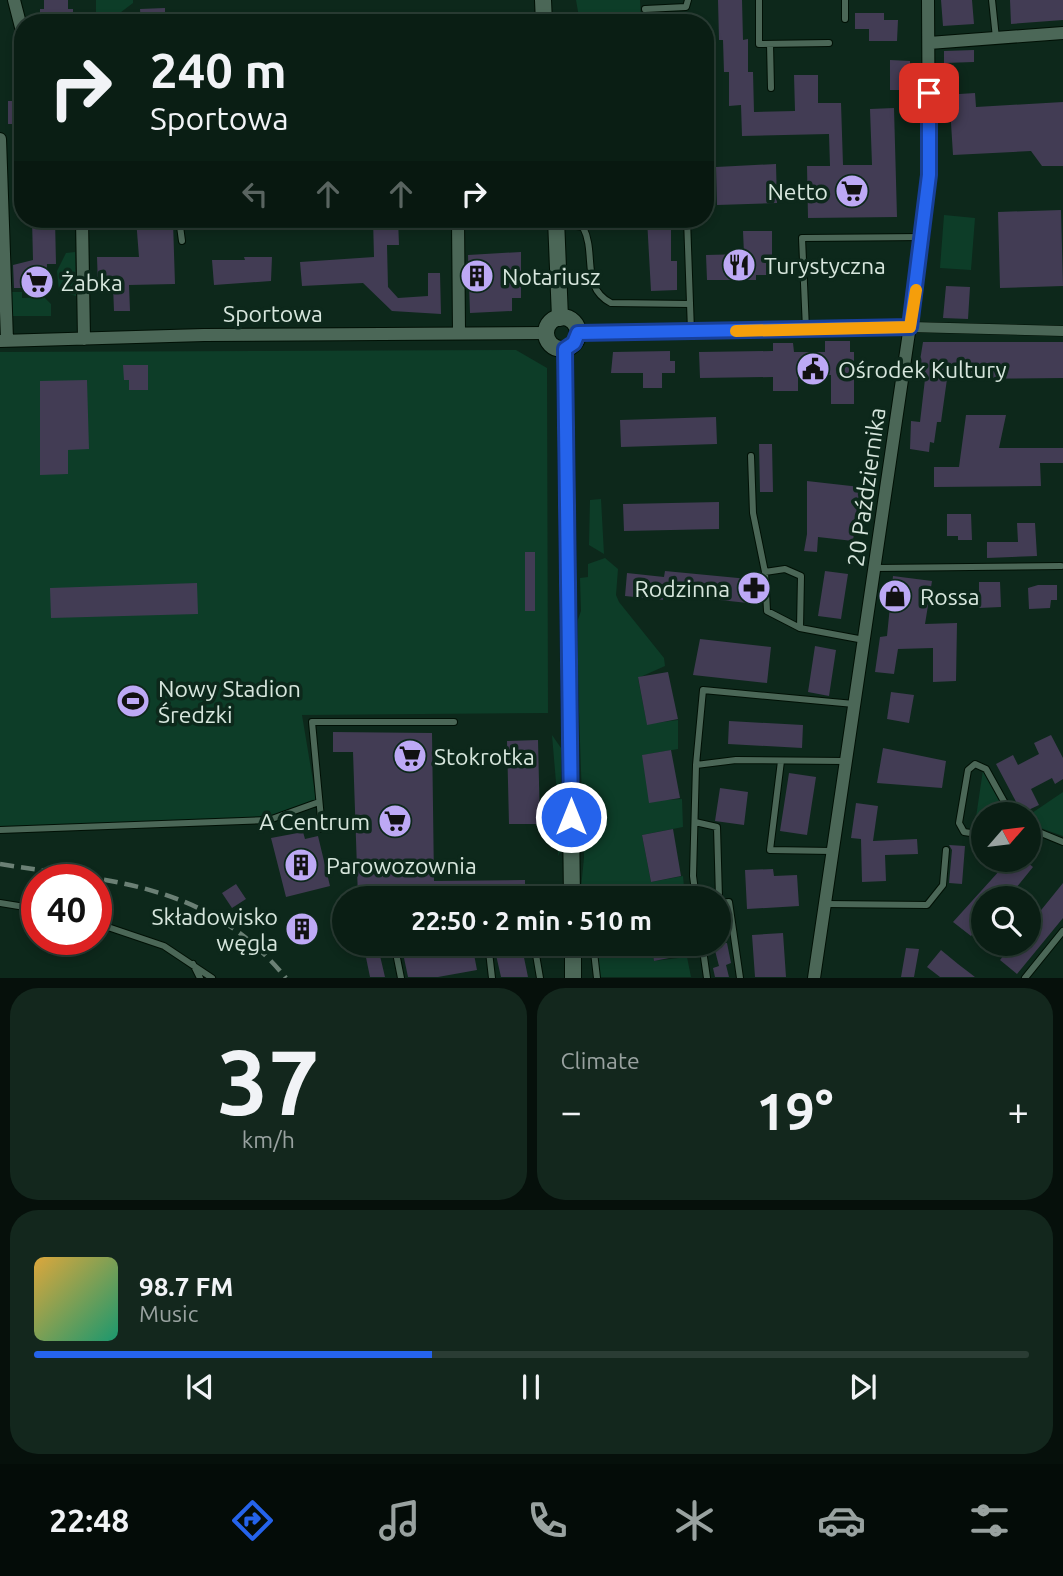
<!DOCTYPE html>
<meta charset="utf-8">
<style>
body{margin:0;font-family:Ubuntu,sans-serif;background:#13271d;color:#f1f3f6;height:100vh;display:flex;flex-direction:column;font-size:26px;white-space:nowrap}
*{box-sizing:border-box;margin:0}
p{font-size:23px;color:#99a2a0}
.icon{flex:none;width:38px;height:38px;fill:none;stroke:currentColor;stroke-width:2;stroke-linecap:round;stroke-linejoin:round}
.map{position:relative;height:978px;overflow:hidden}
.panel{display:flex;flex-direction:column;gap:10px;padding:10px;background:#06100b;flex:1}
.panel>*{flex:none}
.guide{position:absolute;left:14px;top:14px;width:700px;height:214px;border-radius:28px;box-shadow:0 4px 10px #0003,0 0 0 2px #2a3c34;background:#0a1e14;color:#f1f3f6;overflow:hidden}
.needle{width:46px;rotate:62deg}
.tools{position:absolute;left:971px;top:802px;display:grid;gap:14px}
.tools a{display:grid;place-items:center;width:70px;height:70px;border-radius:50%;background:#0a1e14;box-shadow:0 4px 10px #0003,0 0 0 2px #2a3c34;font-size:35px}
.speed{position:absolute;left:21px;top:864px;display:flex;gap:14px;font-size:35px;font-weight:700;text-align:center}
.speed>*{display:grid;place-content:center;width:91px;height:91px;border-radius:50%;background:#0a1e14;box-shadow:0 4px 10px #0003,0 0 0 2px #2a3c34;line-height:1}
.speed .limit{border:10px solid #d22;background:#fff;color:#111}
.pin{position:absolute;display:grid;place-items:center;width:60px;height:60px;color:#fff;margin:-30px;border-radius:14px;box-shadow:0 4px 10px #0006}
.me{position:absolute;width:77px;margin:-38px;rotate:0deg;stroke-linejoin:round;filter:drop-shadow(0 0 5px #0008)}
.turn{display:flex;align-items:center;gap:24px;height:147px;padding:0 21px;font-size:32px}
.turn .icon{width:91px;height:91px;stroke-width:2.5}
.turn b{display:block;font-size:49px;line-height:60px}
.lanes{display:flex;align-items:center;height:66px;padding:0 21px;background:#0003;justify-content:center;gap:35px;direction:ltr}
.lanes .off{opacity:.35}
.big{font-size:52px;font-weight:700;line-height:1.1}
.panel .card{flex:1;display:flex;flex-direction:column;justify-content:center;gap:10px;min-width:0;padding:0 24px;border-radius:28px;background:#13271d}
.panel .dial{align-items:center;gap:0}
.dial b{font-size:91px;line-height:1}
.song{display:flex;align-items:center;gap:21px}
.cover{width:84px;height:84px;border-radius:10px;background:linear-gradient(135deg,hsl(40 70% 55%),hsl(160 70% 35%))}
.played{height:7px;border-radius:4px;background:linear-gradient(90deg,#2563eb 40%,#2a3c34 40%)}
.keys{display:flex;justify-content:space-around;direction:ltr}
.heat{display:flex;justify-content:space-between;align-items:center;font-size:38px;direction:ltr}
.panel .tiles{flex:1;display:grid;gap:10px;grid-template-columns:1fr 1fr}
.card:last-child{grid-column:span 2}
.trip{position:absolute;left:332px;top:886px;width:399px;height:70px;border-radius:35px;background:#0a1e14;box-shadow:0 4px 10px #0003,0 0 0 2px #2a3c34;font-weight:700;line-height:70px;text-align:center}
.tabs{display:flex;height:112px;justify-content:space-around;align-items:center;background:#040c08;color:#99a2a0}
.tabs .icon{width:49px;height:49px}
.tabs .on{color:#2563eb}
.tabs b{font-size:32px;color:#f1f3f6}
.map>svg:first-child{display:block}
.green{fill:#0d3d28}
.building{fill:#423c54}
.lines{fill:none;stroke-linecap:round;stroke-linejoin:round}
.service-casing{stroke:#001005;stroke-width:8}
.pedestrian-casing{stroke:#001005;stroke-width:11}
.minor-casing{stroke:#001005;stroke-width:14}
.tertiary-casing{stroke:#001005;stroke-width:18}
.service{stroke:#4b6757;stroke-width:6}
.pedestrian{stroke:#4b6757;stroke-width:10}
.minor{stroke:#4b6757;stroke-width:12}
.tertiary{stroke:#4b6757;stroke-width:16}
.rail{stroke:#6b8075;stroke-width:4.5;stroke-dasharray:14 7;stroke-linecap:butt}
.route-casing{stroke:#184099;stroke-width:18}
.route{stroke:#2563eb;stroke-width:12}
.slow{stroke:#f59e0b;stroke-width:12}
.labels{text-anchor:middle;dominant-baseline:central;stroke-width:7;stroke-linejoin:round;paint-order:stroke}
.poi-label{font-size:23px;fill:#d7e6dd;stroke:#0d281b;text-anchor:start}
.street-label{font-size:23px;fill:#d7e6dd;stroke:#0d281b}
</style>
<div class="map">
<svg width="1063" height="978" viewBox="0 0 1063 978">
<rect width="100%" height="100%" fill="#0d281b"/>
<path class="green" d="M96 0H133V3L108 22H96Z
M576 0H640L641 23H580Z
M944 215 975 218 971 270 940 268Z
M75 252 76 296 59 291 57 271 66 253Z
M8 292H22V298L44 297 51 304V316H10Z
M516 350 547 368 548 713 302 715 316 799 251 823 0 833V352Z
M601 499 604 554 589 545 590 500Z
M605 558 618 569 616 595 619 602 664 658 665 666 638 678 647 724 678 720V749L643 755 668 800 682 799 683 827 642 835 651 882 683 876 685 898H580L584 858 576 625 581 611 580 578 588 577V564Z
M552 735 561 748 562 849 558 856V806Z
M983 770 1007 814H984L983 830 975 824Z
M1063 792V836L1029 824V815Z
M596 943H651L654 961 687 957 691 977H600Z"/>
<path class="building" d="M44 0H68V9H73V23H40V9H44Z
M718 0H742L743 40 748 39V72H753L754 112 795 111 794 75H818V103H841L843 165H872L870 109 894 108 897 217 808 218 807 166H830L829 134 742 136 741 105 729 106V72H724L723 40H719Z
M941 0H972L974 24 943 26Z
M1010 0H1063V20L1011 24Z
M165 8V23H141L140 9Z
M855 13H884V20H898L897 41H869V29H855Z
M974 50V62L944 63V51Z
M890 60 910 61V90H890Z
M975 93 976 107 1063 102V166H1042L1031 151 953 155 950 107 944 108V95Z
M8 101H23V124H8Z
M776 164 777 203 717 205 716 167Z
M1061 210 1063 286 1000 288 998 212Z
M32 219H55L56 264H47L46 288H14L13 265 33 260Z
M136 219 173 222 175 284 129 285 130 311H114L113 286H98L97 257H139Z
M373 219H398L399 245H387L388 287 398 298 428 296V273H440L441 314 392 311 363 283 302 286 300 262 374 257Z
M647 219H671V261H677V290L651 291Z
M743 231H772V275H756V280H707L706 255 744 254Z
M521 252V298H512V311L470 313 468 255Z
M244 257H272L271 281 214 285 212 260H245Z
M946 286 970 287 968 319 943 318Z
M825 341H850V352H854V404H831V375L798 376V391H773V377L700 378 699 352 773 351V343H793L794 352H825Z
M923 342H1063V378L947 379 941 422H937L934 443 930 442 929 452 910 449 911 421 920 422 925 379H917Z
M670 351V361H675V373H662V388H643V373H611L613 352Z
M123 365H148V390H129V380H124Z
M87 380 89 449 68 450V474L40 475V381Z
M966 415H1006L999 448H1063V463H1040L1041 486 934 487V467H959Z
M716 417 717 444 621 447 620 420Z
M759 444H772L773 492H760Z
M807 481 860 487 853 541 818 537 817 552 804 551 807 534Z
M719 502V529L624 531 623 504Z
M947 514H971L972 540H958V536H947Z
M1017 523H1035L1037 556 987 558V542H1018Z
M525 552H535V611H525Z
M665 571 759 580 761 597 757 596V604L664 594 663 600 625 596 627 573 664 577Z
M825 571 848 574 841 619 818 616Z
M893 576 932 581 925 624 957 623 956 681 933 682V648L898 649 894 674 875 672 880 637 887 636Z
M979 582H1000L1001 607 979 608Z
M197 583 198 614 51 618 50 588Z
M1038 585H1057V600H1051L1050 608 1029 609 1028 588Z
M700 639 771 647 767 683 693 675Z
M815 646 836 650 829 696 808 692Z
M668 672 678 719 647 725 638 677Z
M891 692 914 695 909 723 887 719Z
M729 721 803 725 802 748 728 744Z
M333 732 432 733 434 881 525 880V898H358L353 752H333Z
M1051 735 1063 758V779L1055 784 1052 778 1031 789 1039 805 1022 813 996 764 1013 755 1018 765 1039 754 1034 743Z
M538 740 540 824H509L507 741Z
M883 748 946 761 942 788 877 783Z
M671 750 680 798 649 803 642 755Z
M789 773 816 777 807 835 780 831Z
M720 788 748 792 744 825 715 821Z
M856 803 878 806 873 841 917 839 918 854 885 855 886 881 862 882 861 839 851 838Z
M673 829 681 876 651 882 642 835Z
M303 832 305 839 318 836 330 886 286 897 271 838Z
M949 845 965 846 962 884 949 883 952 850Z
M1010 859H1023L1033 867 1008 898H981L984 921 971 936 953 922Z
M773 869 774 876 797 875 799 906 747 909 745 870Z
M1063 883V918L1017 974 1000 960 1014 943H1029V925Z
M236 884 246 899 232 908 222 893Z
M783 933 786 977H755L752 935Z
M363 943H377L385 977H370Z
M506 943H521L528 977H501L494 946Z
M651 943H682L684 955 654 961Z
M713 943H727L731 963 726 965 729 977H715L713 968 719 966Z
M472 944 477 970 438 977H408L404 958Z
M906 948 919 949 914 977H901Z
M941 950 958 964 975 977H940L927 967Z"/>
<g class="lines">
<defs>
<path id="service" d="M759 0V44L829 43
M845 0V19
M992 0 996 38
M645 9 686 7 688 0
M770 44 771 88
M179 219 182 241
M687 219 691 331
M558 223 583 227C597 254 580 287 611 303L690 304
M806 329 802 238 923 237
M751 456 753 513 765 572
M875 568 1061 566
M800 628 801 576 785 569 765 572 767 611 800 628 864 640
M781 761 770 850 832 851
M696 765 703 690 854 704
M695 822 717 827 719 898
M1029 828 1063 842
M322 829 312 722H454
M0 830 269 820 319 802
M984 835 964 832 959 823 968 770 975 764 986 769 1011 814
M696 898 693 876 696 765 736 760 845 761
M0 903 37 909
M719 903 729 902 740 978
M825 904 927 905 943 885 946 850
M96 923 164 946 212 978
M394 943 401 978
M488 943 492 978
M534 943 540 978
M702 943 707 978
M594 952 597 978
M193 964 200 978
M1025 978 1063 931"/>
<path id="pedestrian" d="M910 327 1063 331"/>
<path id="minor" d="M14 0 23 35
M929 43 1063 33
M0 139 7 340
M82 219 84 339
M458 219 459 332
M578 333 910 327
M0 341 204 335 547 333
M814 978 923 237 929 175 928 0"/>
<path id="tertiary" d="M543 0 544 23
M556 219 560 318
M546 333a16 16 0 1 1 32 0a16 16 0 1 1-32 0Z
M565 349 572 898
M573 943V978"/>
</defs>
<use href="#service" class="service-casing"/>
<use href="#pedestrian" class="pedestrian-casing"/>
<use href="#minor" class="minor-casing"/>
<use href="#tertiary" class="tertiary-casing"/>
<use href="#service" class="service"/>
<use href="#pedestrian" class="pedestrian"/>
<use href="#minor" class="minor"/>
<use href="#tertiary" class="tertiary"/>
<path class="rail" d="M0 864C113 882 207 882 286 978"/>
</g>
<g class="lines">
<defs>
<path id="route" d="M571 817 565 349 574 343 578 333 910 327 929 175V93"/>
</defs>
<use href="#route" class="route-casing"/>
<use href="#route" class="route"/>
<path class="slow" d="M736 331 910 327 916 290"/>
</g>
<defs>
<symbol id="supermarket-disc" viewBox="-11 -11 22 22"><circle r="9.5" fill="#bda9f5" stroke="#0d281b"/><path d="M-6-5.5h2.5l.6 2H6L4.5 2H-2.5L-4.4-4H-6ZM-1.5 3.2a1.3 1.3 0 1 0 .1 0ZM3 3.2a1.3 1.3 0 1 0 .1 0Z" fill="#111"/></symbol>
<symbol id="restaurant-disc" viewBox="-11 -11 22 22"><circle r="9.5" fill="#bda9f5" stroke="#0d281b"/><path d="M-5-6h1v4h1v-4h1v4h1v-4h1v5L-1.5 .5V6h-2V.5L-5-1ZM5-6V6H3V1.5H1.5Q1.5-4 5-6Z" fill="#111"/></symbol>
<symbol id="building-disc" viewBox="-11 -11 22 22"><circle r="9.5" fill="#bda9f5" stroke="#0d281b"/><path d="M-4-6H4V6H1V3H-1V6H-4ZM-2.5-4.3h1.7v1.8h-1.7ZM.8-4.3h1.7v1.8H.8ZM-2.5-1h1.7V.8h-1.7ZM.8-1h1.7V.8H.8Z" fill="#111"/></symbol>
<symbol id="civic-disc" viewBox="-11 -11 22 22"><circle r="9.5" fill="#bda9f5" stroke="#0d281b"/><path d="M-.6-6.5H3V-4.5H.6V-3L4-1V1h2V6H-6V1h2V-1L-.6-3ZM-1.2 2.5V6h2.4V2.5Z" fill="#111"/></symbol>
<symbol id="pharmacy-disc" viewBox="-11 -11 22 22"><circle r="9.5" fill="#bda9f5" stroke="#0d281b"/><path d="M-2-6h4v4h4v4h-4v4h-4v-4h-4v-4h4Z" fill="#111"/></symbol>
<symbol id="shop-disc" viewBox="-11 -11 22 22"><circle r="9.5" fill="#bda9f5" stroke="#0d281b"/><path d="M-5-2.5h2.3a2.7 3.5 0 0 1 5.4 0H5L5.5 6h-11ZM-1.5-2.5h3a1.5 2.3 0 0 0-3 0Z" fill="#111"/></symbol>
<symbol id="stadium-disc" viewBox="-11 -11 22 22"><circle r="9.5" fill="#bda9f5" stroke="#0d281b"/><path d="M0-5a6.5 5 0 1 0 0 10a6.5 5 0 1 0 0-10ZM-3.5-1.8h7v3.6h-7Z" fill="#111"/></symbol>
</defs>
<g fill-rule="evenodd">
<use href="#supermarket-disc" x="833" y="172" width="38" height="38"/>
<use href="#restaurant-disc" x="720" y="246" width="38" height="38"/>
<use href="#building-disc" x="458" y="257" width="38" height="38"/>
<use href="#supermarket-disc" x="18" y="263" width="38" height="38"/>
<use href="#civic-disc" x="794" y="350" width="38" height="38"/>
<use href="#pharmacy-disc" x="735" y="569" width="38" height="38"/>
<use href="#shop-disc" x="876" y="577" width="38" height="38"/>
<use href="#stadium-disc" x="114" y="682" width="38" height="38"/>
<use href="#supermarket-disc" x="391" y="737" width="38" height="38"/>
<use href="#supermarket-disc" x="376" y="802" width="38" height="38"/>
<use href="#building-disc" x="282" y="846" width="38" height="38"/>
<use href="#building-disc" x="283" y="910" width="38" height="38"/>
</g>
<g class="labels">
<g class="poi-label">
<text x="828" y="191" text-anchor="end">Netto</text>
<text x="764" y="265">Turystyczna</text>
<text x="502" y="276">Notariusz</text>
<text x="61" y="282">Żabka</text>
<text x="838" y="369">Ośrodek Kultury</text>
<text x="730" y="588" text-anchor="end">Rodzinna</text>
<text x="920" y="596">Rossa</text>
<text x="158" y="688">Nowy Stadion<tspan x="158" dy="26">Średzki</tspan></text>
<text x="434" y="756">Stokrotka</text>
<text x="370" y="821" text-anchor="end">A Centrum</text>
<text x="326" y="865">Parowozownia</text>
<text x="278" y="916" text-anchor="end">Składowisko<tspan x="278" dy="26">węgla</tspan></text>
</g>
<g class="street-label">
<text x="273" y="313">Sportowa</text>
<text transform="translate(866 487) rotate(-82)">20 Października</text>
</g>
</g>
</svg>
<div class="tools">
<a><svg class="needle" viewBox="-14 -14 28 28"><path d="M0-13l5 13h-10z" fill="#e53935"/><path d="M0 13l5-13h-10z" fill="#99a2a0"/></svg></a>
<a><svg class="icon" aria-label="search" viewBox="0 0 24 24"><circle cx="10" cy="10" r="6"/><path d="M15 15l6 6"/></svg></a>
</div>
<div class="speed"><div class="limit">40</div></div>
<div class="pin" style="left:929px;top:93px;background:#d93025"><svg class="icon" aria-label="arrive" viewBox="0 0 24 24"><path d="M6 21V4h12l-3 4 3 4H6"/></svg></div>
<svg class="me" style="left:571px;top:817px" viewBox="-20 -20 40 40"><circle r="17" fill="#2563eb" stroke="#fff" stroke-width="3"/><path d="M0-11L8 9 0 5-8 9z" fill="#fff"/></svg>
<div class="trip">22:50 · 2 min · 510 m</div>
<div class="guide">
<div class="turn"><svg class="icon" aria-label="right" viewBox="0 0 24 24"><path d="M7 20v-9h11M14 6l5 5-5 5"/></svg><div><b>240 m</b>Sportowa</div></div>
<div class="lanes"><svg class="icon off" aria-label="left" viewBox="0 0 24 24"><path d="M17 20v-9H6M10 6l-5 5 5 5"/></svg><svg class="icon off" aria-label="ahead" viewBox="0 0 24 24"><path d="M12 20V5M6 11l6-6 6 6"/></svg><svg class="icon off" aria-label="ahead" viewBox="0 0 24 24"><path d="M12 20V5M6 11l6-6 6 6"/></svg><svg class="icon" aria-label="right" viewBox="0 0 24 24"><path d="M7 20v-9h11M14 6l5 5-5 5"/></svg></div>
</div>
</div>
<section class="panel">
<div class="tiles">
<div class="card dial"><b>37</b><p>km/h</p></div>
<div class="card"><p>Climate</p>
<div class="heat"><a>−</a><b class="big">19°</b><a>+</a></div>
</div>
<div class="card">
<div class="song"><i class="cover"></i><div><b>98.7 FM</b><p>Music</p></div></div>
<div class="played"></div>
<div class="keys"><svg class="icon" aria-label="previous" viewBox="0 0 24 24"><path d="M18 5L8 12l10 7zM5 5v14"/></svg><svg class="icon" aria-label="pause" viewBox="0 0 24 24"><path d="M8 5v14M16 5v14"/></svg><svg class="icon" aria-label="next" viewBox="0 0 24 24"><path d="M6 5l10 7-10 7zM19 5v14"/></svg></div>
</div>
</div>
</section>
<nav class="tabs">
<b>22:48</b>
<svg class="icon on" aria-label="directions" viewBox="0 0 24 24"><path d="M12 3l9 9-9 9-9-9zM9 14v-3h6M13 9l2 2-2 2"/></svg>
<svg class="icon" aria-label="music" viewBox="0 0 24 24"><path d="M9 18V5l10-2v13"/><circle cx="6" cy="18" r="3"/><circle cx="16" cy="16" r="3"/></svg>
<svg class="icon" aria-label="phone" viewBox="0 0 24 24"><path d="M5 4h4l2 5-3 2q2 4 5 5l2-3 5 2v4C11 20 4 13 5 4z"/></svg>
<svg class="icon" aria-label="climate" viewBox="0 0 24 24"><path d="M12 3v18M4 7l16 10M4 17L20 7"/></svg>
<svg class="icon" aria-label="car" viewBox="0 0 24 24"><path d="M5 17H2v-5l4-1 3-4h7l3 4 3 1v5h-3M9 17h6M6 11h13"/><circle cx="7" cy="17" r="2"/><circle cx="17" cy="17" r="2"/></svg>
<svg class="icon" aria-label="filters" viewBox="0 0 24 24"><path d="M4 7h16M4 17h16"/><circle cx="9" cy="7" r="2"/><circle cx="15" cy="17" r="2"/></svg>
</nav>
